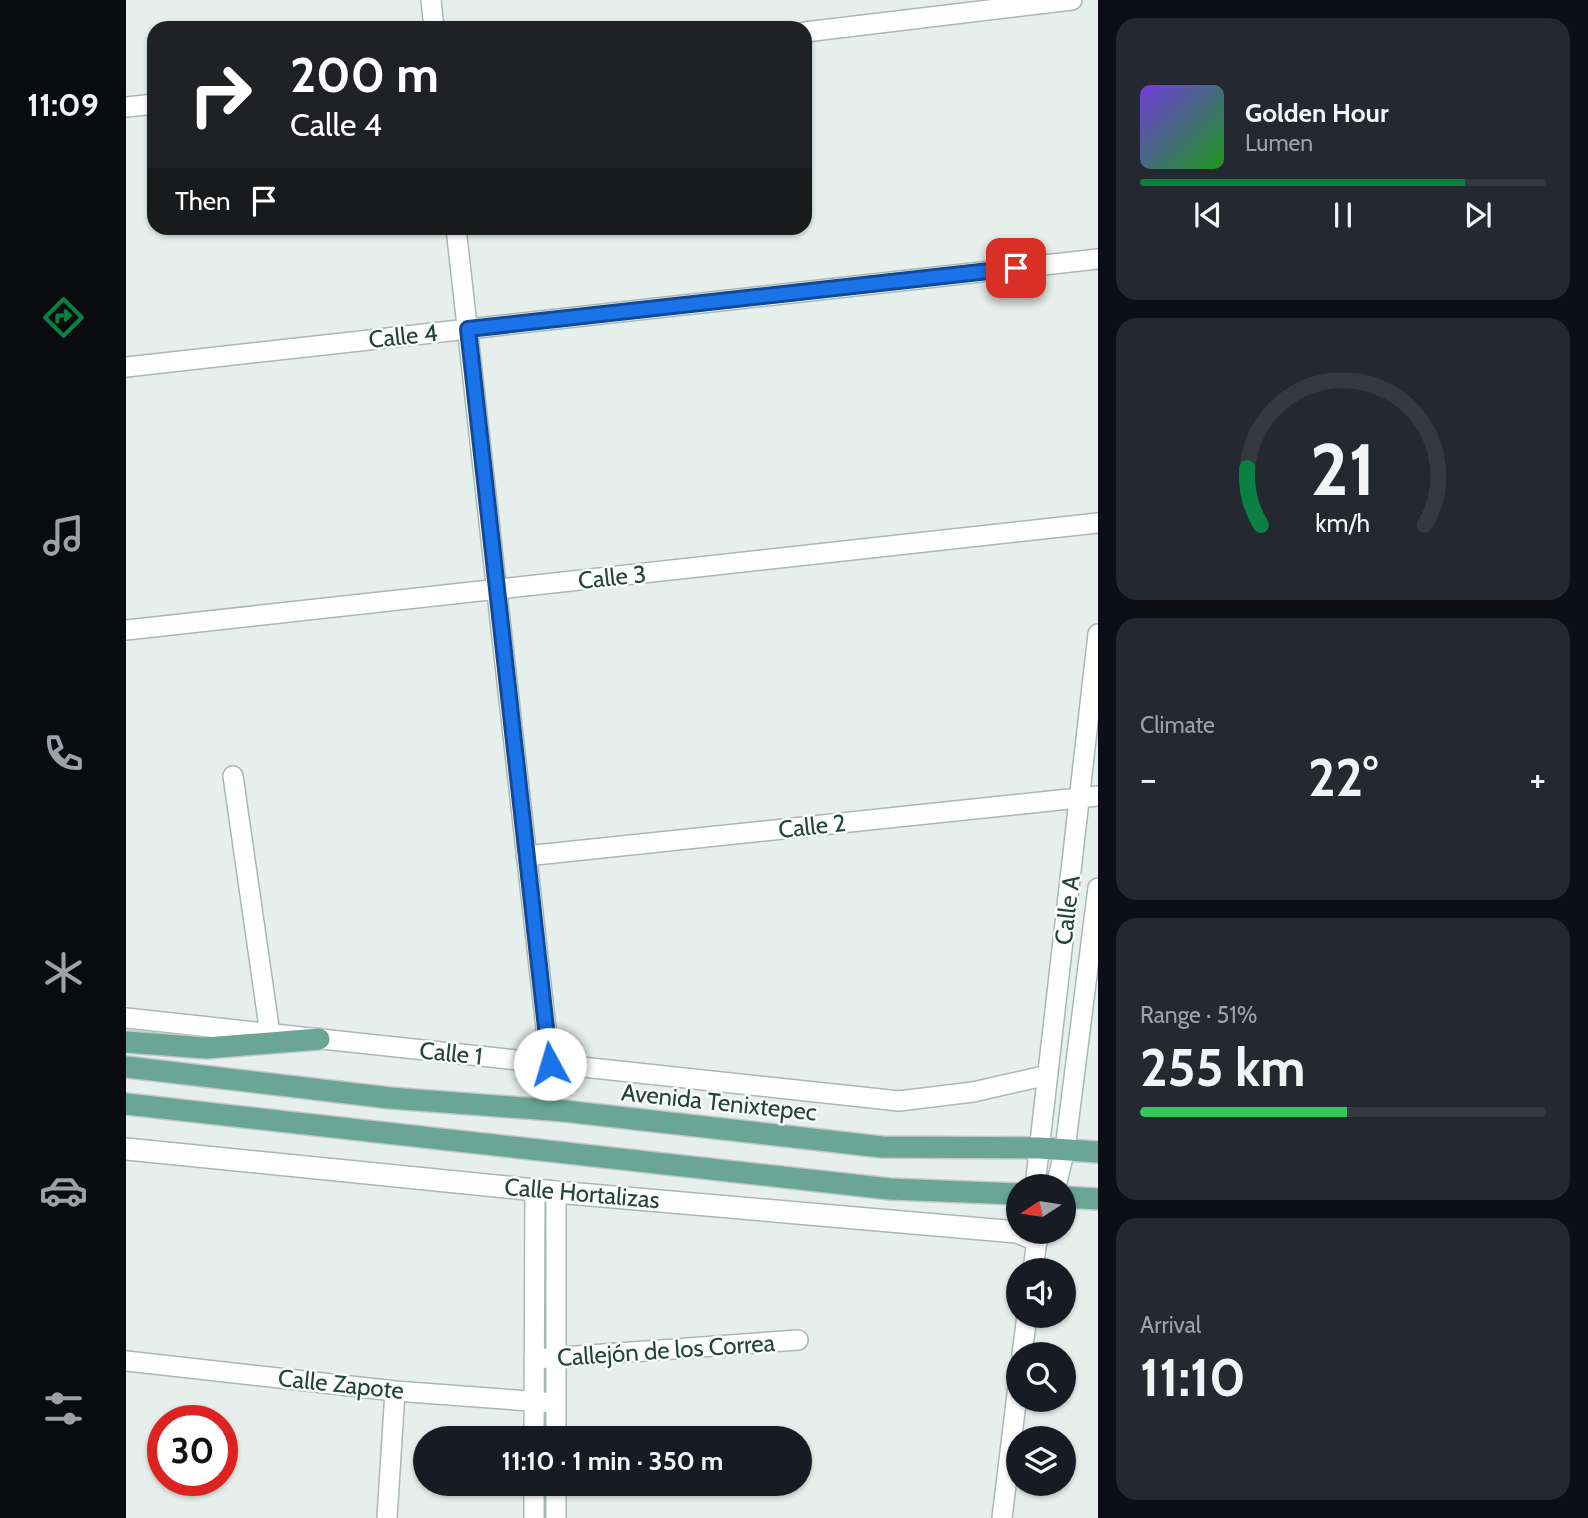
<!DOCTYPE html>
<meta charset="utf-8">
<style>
body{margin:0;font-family:Cabin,sans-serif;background:#242831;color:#f1f3f6;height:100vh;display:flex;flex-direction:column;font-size:26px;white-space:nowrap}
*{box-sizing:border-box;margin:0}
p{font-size:23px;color:#9ea1a6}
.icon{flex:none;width:38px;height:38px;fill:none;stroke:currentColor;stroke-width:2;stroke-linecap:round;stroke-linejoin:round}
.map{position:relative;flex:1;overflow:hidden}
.side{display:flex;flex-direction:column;gap:18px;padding:18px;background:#0d0f14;width:490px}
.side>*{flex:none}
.guide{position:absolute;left:21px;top:21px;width:665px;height:214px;border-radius:21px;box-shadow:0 2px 5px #0004;background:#202124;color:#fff;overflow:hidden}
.needle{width:46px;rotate:258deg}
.fabs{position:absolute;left:880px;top:1174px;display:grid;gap:14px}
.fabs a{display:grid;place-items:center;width:70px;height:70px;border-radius:50%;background:#171b24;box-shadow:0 2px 5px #0004;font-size:35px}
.speed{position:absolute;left:21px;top:1405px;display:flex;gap:14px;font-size:35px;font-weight:700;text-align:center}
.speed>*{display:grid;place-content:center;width:91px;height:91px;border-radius:50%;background:#171b24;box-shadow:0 2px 5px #0004;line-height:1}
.speed .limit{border:10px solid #d22;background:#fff;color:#111}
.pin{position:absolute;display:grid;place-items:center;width:60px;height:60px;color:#fff;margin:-30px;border-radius:14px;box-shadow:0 4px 10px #0006}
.me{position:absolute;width:77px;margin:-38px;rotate:354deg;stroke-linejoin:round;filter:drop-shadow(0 0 5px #0008)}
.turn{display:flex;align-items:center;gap:24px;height:147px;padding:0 28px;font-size:32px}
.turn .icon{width:91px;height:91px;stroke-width:2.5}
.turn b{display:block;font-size:49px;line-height:60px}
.then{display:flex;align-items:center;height:66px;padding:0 28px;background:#0003;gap:14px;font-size:26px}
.big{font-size:52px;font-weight:800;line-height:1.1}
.side .card{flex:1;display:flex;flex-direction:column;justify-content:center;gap:10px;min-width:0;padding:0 24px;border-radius:21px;background:#242831}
.side .dial{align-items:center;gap:0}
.dial svg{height:182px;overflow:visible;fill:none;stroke:#363941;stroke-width:7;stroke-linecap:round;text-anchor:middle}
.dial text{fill:#f1f3f6;stroke:none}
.song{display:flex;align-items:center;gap:21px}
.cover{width:84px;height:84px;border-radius:10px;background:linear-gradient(135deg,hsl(260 70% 55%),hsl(120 70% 35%))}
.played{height:7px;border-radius:4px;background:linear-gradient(90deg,#0b8043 80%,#363941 80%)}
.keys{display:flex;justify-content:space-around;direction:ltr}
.heat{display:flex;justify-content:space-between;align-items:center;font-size:38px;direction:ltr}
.charge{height:10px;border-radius:5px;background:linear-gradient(90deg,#34c759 51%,#363941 0)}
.trip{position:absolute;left:287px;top:1426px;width:399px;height:70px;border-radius:35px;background:#171b24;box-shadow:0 2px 5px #0004;font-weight:800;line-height:70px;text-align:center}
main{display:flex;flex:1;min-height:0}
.dock{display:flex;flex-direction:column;width:126px;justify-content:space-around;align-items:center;background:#090b0e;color:#9ea1a6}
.dock .icon{width:49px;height:49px}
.dock .selected{color:#0b8043}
.dock b{font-size:32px;color:#f1f3f6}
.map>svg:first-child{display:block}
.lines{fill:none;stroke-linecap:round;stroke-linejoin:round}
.minor-casing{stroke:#a8b8b2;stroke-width:22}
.tertiary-casing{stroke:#a8b8b2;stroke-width:24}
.primary-casing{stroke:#c2cac8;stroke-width:24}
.minor{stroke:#fff;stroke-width:19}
.tertiary{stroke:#fff;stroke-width:21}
.primary{stroke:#6aa596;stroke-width:21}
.route-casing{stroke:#114b97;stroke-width:18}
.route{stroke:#1a73e8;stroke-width:12}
.labels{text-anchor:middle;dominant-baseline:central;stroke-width:5;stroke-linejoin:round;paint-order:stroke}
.street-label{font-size:24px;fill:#24423a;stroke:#f7fbf9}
</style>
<main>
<nav class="dock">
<b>11:09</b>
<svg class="icon selected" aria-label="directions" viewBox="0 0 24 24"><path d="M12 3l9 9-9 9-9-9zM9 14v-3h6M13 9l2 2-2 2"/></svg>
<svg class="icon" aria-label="music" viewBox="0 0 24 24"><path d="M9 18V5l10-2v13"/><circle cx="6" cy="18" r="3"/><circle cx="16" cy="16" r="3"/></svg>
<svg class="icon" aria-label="phone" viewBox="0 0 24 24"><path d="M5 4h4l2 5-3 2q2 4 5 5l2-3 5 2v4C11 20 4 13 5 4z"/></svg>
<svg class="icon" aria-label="climate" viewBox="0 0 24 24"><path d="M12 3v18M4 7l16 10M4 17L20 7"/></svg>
<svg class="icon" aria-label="car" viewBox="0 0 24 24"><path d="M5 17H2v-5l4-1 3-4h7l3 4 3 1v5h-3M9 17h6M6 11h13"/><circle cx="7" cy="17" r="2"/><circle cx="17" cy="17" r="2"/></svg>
<svg class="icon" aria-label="filters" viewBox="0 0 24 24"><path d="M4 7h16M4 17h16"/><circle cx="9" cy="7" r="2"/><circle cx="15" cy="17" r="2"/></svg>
</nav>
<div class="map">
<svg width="972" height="1518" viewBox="0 0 972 1518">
<rect width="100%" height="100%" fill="#e6efeb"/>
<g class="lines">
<defs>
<path id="minor" d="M305 0 308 28
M679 32 946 0
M0 107 28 104
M330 228 424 1064
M0 367 972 259
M0 630 972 523
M107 776 144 1034
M400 856 972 796
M0 1018 773 1101 847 1092 922 1075
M909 1186 972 634
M930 1186 939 1149 972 888
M907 1270 912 1232
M896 1354 901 1316
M408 1359 672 1340
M0 1361 269 1391 430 1403
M408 1438 409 1189
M430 1438V1192
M261 1518 269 1391
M408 1518V1484
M430 1518V1484
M876 1518 892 1386"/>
<path id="tertiary" d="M0 1149 430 1192 891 1232 911 1240"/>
<path id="primary" d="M0 1042 80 1048 193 1039
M0 1067 264 1098 438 1111 756 1147 914 1148 972 1152
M0 1104 764 1189 892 1194
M938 1197 972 1199"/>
</defs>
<use href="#minor" class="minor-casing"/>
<use href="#tertiary" class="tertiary-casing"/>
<use href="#primary" class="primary-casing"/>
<use href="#minor" class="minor"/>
<use href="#tertiary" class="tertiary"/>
<use href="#primary" class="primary"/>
</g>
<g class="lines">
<defs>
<path id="route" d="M424 1064 342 329 890 268"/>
</defs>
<use href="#route" class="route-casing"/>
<use href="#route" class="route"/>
</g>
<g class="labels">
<g class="street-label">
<text transform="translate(277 336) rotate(-6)">Calle 4</text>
<text transform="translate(486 577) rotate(-6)">Calle 3</text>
<text transform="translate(686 826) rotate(-6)">Calle 2</text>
<text transform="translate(941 910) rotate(-83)">Calle A</text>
<text transform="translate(325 1053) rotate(6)">Calle 1</text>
<text transform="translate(593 1102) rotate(6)">Avenida Tenixtepec</text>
<text transform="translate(456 1193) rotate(5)">Calle Hortalizas</text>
<text transform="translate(540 1350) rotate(-4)">Callejón de los Correa</text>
<text transform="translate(215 1384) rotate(6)">Calle Zapote</text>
</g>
</g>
</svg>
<div class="fabs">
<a><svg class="needle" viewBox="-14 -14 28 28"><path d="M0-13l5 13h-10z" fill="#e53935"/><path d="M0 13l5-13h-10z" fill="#9ea1a6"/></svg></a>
<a><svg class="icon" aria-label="sound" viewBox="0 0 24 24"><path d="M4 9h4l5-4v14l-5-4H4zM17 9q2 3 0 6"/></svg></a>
<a><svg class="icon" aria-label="search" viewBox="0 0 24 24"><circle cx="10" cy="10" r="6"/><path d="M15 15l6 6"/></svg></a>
<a><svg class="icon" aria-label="layers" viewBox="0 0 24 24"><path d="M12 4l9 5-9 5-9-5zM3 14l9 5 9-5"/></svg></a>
</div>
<div class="speed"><div class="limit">30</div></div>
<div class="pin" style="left:890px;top:268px;background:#d93025"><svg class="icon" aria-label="arrive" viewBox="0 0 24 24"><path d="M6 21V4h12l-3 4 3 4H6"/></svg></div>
<svg class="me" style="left:424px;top:1064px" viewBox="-20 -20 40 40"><circle r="19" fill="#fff"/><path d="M0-13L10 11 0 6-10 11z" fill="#1a73e8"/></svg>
<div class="trip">11:10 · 1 min · 350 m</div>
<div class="guide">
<div class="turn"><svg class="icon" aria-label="right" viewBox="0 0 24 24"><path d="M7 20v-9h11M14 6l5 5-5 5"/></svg><div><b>200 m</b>Calle 4</div></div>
<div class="then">Then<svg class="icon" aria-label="arrive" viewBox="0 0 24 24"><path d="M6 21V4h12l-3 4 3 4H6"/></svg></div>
</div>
</div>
<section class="side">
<div class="card">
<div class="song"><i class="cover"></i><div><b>Golden Hour</b><p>Lumen</p></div></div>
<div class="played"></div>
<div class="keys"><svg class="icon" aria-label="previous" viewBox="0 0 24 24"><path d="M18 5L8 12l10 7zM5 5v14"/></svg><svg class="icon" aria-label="pause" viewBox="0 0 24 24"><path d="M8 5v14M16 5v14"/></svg><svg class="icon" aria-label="next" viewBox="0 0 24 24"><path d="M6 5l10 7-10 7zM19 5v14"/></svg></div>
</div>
<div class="card dial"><svg viewBox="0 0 100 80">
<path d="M14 69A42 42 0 1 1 86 69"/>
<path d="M14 69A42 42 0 0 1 8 44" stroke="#0b8043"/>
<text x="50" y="56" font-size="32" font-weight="700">21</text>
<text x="50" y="72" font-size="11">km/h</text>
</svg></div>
<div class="card"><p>Climate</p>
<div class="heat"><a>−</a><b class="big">22°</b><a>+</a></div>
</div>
<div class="card"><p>Range · 51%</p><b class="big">255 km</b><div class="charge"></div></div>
<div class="card"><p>Arrival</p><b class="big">11:10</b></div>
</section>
</main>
